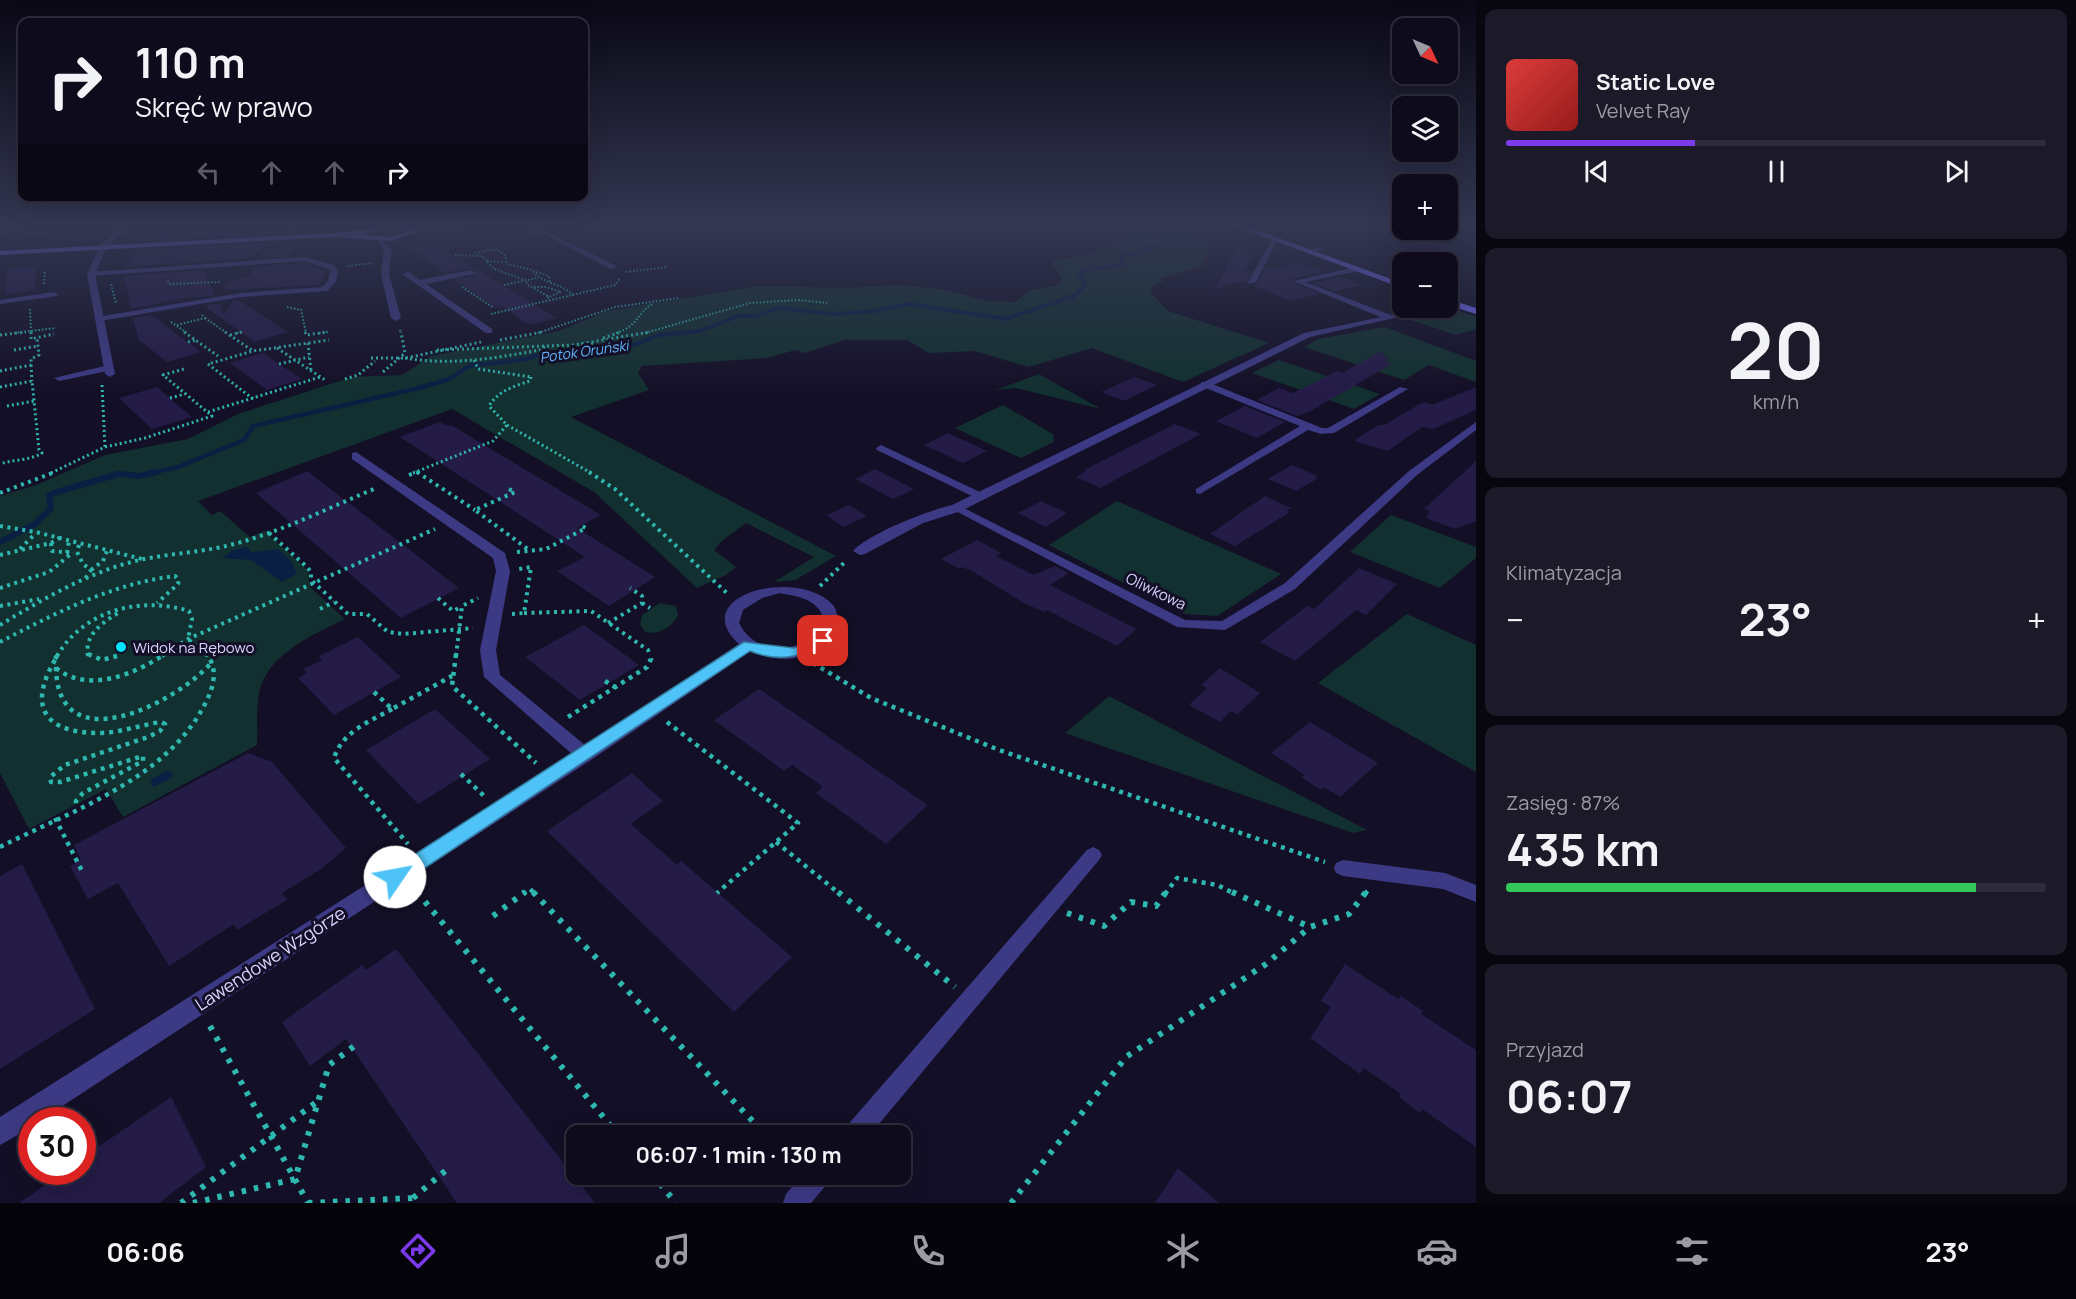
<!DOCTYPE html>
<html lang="pl">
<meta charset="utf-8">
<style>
body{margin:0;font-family:Manrope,sans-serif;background:#1c1929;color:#f1f3f6;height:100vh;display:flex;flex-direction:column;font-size:22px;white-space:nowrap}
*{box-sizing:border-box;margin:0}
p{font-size:20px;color:#9b9ba3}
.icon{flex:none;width:33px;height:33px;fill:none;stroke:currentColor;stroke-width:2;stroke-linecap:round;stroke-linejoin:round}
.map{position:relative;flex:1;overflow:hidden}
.panel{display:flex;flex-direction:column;gap:9px;padding:9px;background:#08060f;width:600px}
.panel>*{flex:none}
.top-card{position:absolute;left:18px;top:18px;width:570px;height:183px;border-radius:12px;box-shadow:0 6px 24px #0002,0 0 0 2px #2e2b3b;background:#0e0b1c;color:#f1f3f6;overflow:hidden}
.needle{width:39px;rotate:134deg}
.fabs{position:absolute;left:1392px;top:18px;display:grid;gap:12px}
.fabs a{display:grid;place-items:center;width:66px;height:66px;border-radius:12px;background:#0e0b1c;box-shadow:0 6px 24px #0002,0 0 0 2px #2e2b3b;font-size:30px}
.speed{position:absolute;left:18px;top:1107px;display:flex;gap:12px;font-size:30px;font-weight:700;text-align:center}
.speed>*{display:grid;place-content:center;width:78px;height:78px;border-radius:50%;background:#0e0b1c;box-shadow:0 6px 24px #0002,0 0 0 2px #2e2b3b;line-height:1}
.speed .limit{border:9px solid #d22;background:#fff;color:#111}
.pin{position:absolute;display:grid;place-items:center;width:51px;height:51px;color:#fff;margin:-26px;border-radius:12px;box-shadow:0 3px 9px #0006}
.me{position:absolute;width:66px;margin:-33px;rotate:57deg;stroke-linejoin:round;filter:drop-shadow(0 0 4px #0008)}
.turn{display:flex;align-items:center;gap:21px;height:126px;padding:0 18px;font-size:27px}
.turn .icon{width:78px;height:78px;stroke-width:2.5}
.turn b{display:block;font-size:42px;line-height:51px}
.lanes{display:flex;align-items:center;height:57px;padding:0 18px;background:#0003;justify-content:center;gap:30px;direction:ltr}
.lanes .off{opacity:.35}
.big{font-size:45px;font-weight:700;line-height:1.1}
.panel .tile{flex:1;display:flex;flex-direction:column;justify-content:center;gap:9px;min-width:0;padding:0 21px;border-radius:12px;background:#1c1929}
.panel .dial{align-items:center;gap:0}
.dial b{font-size:78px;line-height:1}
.song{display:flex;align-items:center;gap:18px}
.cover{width:72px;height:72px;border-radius:9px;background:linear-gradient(135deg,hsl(0 70% 55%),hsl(0 70% 35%))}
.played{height:6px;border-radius:3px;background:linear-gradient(90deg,#7c3aed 35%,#2e2b3b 35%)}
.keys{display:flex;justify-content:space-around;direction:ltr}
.heat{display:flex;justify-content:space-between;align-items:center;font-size:33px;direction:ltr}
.charge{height:9px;border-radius:4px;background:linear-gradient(90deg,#34c759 87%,#2e2b3b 0)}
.trip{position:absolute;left:566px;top:1125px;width:345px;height:60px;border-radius:12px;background:#0e0b1c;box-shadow:0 6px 24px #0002,0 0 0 2px #2e2b3b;font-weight:700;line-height:60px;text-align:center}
.menu{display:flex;height:96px;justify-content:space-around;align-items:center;background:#06040b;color:#9b9ba3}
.menu .icon{width:42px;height:42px}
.menu .on{color:#7c3aed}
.menu b{font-size:27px;color:#f1f3f6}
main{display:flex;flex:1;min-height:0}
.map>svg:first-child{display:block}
.green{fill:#12302f}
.water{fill:#0a1f44}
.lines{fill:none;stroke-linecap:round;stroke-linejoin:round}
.stream-far3{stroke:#0a1f44;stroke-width:4}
.stream-far2{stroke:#0a1f44;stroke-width:4.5}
.stream-far1{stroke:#0a1f44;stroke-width:6}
.stream{stroke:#0a1f44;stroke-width:8}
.building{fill:#241b47}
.path-far4{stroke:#2fb8b0;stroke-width:2;stroke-dasharray:1.5 2;stroke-linecap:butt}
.path-far3{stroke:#2fb8b0;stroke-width:3;stroke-dasharray:2 3;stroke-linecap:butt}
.path-far2{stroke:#2fb8b0;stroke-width:4;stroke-dasharray:3 4.5;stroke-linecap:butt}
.path-far1{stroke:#2fb8b0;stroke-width:4.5;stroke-dasharray:4 5;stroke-linecap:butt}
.path{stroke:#2fb8b0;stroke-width:6;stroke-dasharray:4.5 8;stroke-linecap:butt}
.lane{fill:#3d3a85;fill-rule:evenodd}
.street{fill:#3d3a85;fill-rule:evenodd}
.secondary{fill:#6f6bff;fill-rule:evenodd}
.route{fill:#4fc3f7;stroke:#337fa1;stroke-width:1.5}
.poi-dot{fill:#00e5ff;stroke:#130f26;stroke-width:2}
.labels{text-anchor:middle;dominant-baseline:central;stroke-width:6;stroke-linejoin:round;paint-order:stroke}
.far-water-label{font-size:14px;font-style:italic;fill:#62b6ff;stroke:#130f26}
.street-label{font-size:15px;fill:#d9d4ff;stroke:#130f26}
.poi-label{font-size:15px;fill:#d9d4ff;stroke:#130f26;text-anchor:start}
.near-street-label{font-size:18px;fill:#d9d4ff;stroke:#130f26}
</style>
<main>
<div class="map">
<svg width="1476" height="1203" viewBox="0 0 1476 1203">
<rect width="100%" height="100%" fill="#130f26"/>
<path class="green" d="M1111 225H1185L1211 244 1201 266 1160 279 1164 281 1152 285 1150 292 1168 311 1269 343 1183 382 1092 348 1029 367 975 351 929 353 907 340H844L805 353 795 350 767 358 642 366 638 373 649 390 571 417 836 556 795 580 774 582 814 557 746 523 723 540 714 550 736 567 726 575 697 588 594 492 452 409 198 501 212 515 220 511 250 537 264 531 305 567 308 572 310 587 345 619C314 634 267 654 259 693 256 709 258 728 257 745L123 817 106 789 29 829 0 773V496L36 485 105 455 188 439 238 414 352 377 402 375 431 356 559 331 607 311 757 286 846 288 896 285 941 289 988 301 1015 302 1031 290 1056 286 1062 279 1051 261 1088 255 1125 238V231Z
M1448 308 1476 317V329L1456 335 1405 318Z
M1385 327 1476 361V382L1429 365 1404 380 1304 347 1318 339Z
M1279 360 1380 394 1354 409 1252 373Z
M1039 374 1101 409 1016 388 996 390Z
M1003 405 1053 434 1054 442 1021 458 955 428Z
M1117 501 1281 574 1217 616 1185 614 1049 545Z
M1391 515 1476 547V558L1440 588 1350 552Z
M660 603 676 606 678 616C670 628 660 635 645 632L640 625 642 615Z
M1407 614 1476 645V772L1318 683Z
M1109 696 1367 830 1353 833 1065 733Z"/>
<path class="water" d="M247 547 251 552 278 549 292 562 297 574 282 582 251 560 223 558 231 551Z"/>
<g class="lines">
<path class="stream-far3" d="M677 333 700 331 738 316H757L778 308 834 314 876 311 908 304 1006 319 1074 296 1085 285 1079 274 1094 268 1123 266 1120 258 1174 240 1149 229 1148 225"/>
<path class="stream-far2" d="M150 473 178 467 244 440 253 426 415 389 450 379 469 366 526 359 542 354 555 356 631 346 659 335 692 332"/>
<path class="stream-far1" d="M0 542 35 524 51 508 49 496 54 493 118 474 139 476 157 472"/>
<path class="stream" d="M155 782 168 775"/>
</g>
<path class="building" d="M285 226 277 234 148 241 166 228Z
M267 243 251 258 122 267 139 250Z
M435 244 441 248 557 318 533 324 524 322 503 306 497 308 454 280 474 276 476 270 471 268 444 273 412 249Z
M294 248 290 256 261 258 267 249Z
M1236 249 1255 252 1245 272 1252 271 1246 283 1241 281 1215 289Z
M304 263 326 271 319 285 226 290 225 284 249 276 255 267Z
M1300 263 1324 272 1293 279 1291 282 1319 294 1290 300 1252 285 1258 283 1265 269Z
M37 266 34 290 5 295 8 267Z
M203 270 215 295 195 298 194 296 131 309 124 276Z
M1340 277 1361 285 1334 291 1313 283Z
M238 300 274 323 288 332 255 342 204 306 219 303 224 315 233 301Z
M151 315 201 352 167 362 139 340 133 318Z
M1382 351 1390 365 1309 412 1297 416 1257 400 1279 388 1293 393 1337 371 1342 373Z
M263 353 279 364 302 379 267 390 230 363Z
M1135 377 1157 385 1124 401 1101 392Z
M157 387 172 400 192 417 152 429 119 398Z
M1476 387V410L1433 429 1422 427 1388 451 1354 441 1376 426 1386 424 1418 405 1425 402 1432 405Z
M1245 406 1285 422 1257 438 1216 421Z
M440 422 447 426 451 425 601 515 577 528 655 577 609 606 557 571 585 557 400 437Z
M1175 424 1201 434 1100 488 1076 477 1086 471 1084 470Z
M948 433 987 451 963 463 924 445Z
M1476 461V521L1455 529 1426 518 1430 511 1424 509Z
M1292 465 1318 476 1315 478 1317 479 1296 491 1268 479Z
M875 469 914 489 893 499 855 479Z
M307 471 358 510 459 588 401 618 256 493Z
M1265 496 1291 508 1287 510 1290 512 1235 546 1210 534Z
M1041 501 1067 513 1046 527 1018 513Z
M849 505 867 516 843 527 826 515Z
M977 540 1001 553 996 556 1033 575 1055 566 1069 573 1050 585 1137 629 1117 646 1047 610 1044 612 1024 603 972 571 962 567 959 569 941 559Z
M1359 568 1397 584 1366 615 1356 610 1295 661 1260 642 1307 606 1314 609Z
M584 625 639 665 580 700 525 657Z
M358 637 401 677 334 715 298 678 307 673 303 669 322 660 319 656Z
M1220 668 1260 693 1237 715 1231 711 1220 722 1189 705 1207 688 1201 685Z
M759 689 928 805 886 844 816 793 823 787 792 765 784 771 714 720Z
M435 709 490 759 418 804 366 750Z
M1310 722 1378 763 1340 797 1324 787 1321 790 1301 777 1305 775 1271 753Z
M248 753 272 762 346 848 321 869 282 893 287 900 237 930 234 924 169 966 118 883 88 899 70 866 81 860 74 845Z
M632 773 663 801 631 824 677 865 681 861 792 957 734 1012 547 831Z
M22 864 95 1009 0 1069V876Z
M396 949 595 1203H457L346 1039 310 1066 282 1022 362 965 366 970Z
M1345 964 1398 999 1401 996 1423 1011 1421 1014 1476 1050V1147L1422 1109 1420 1113 1399 1097 1401 1094 1364 1068 1360 1074 1310 1038 1331 1007 1321 1001Z
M171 1097 206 1167 159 1203H19L64 1172H82V1158Z
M1178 1168 1219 1203H1155Z"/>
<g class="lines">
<path class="path-far4" d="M0 233 11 225
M28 236 42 232 43 225
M475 253 496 249 506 256V264L532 270C542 284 561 283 573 295
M455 255 482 256 494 269 526 280 528 285 549 297 546 300
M487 261 504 262
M348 266 373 263
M533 271 549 276 550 282
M626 272 667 267 665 266
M168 281 169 284 221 282
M44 284 45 270
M111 284 116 303
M504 285 537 278
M462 287 494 308
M534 287H546L561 292 549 297
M287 307 301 310
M30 309 31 333
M301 309 306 333
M491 314 615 285 620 278
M205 318 227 333
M171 322 187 333
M177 325 205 318 202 315
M400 330 401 333
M14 333 56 328
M237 333 242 332
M319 333 328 332
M538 333 615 307 679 298
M616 333C640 325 635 314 654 303
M645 333 750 303 799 300 827 303"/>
<path class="path-far3" d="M31 332V339L54 334
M184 332 218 356
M225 332 253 351
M305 332 306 335 328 332
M0 335 26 332
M230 335 242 332
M603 338 621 332
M500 340 543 332
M188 342 196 340
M308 343 311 371
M581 344H593
M277 348 325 380
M14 350 38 346
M437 350 574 345 650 332
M371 358H406L481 342
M405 358C451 366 495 358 540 350L545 346
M474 360 478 369 531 377
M279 364 309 357
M31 365 32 381
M0 371 31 365V359L39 355 37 337
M383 372 405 353 401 332
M345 379 358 375 375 361
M102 385 105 447
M0 387 32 381 39 450 42 453C29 461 15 459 0 464
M170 398 185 394
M253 399 208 364 253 351 329 340
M7 406 34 401
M208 412 320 377
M507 425 591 473
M417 472 419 473
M51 473 105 447 145 438 212 416 163 375 184 369
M413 473 493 441 507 425 489 406C498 391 514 386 530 381L531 377"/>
<path class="path-far2" d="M417 472 475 510
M589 472 615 489 729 595
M409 475 417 472
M509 489 515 492 475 510 529 550
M0 493 55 472
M0 526 36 532 142 559
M269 533 307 567 311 572V580L348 614H367L388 632 403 634 473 628
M51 543 52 551 74 553
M79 545 77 552 83 564 91 570 85 579
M20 549 36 533
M517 552 546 549 586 528 582 526
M67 553 69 540
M0 555 51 543 61 537
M91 570 103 561 107 551
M820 586 847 560
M0 588 49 572 72 553
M438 598 453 611 461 607
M642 603 650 608
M0 606 39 599
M320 609 334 602
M524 613 591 611 648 650 650 656
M512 614 524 613 531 567 519 569
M608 623 642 603V596L630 588
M0 625C45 598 92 570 144 559 174 553 205 552 234 544 283 531 328 508 374 489
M189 640 208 656
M0 642C56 613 111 584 175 576L179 580 178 584 157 603
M57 656C84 610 140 596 189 611L192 619 188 639
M88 656C84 635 102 623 118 613
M162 656 188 639 435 529
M456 656 462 606 478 598"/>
<path class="path-far1" d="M88 654 102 660 117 656
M456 654 452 686 536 763
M55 659 58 654
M55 660C26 709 47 734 102 733 122 732 141 725 161 722L165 724 160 731 148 737 65 765 50 777 51 782H60L143 756V761L83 793 76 801V807
M813 663 871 698 999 750 1325 862
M56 667C57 764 177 703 212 662
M56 668C88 694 135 674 165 654
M605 681 615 687
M374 692 392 709 452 676
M392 709C369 722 343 731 334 758L408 844
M568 717 647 667 651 659 649 654
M667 722 798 823 717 893
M461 774 484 796
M55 818 82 871
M776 842 840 894
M0 847C73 810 168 779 206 702 214 686 218 670 207 654
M414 889 418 894
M523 894 530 889 535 894
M1165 894 1177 878 1217 885 1235 894
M1365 894 1369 889"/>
<path class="path" d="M417 892 619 1136
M533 892 767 1136
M838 892 955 987
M1232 892 1310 927
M1067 913 1104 926 1131 902 1156 906 1166 892
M493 916 525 892
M210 1026 308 1203
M652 1174 676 1203
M413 1198 451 1166
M181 1203 318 1101
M193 1203 295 1179 329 1065 357 1044
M308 1203 413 1198 412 1203
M1011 1203 1126 1057 1266 964 1310 927 1349 914 1366 892"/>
<path class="lane" d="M521 225 546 231 618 267 611 269 543 234 531 232Z
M291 228 296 229 287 239H283Z
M1273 238 1278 239 1256 282 1249 284 1248 282Z
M1322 247 1324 250 1308 253 1304 251Z
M304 257 334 265 338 271 336 282 327 291 241 297 100 321 96 319 97 317 241 293 322 287 328 281 330 271 328 269 304 261 91 276 87 274 91 272Z
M1356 267H1359V271L1305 282 1391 315V319H1385L1293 281Z
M471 270 475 272 474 274 426 284 492 329V333H486L402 274 409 272 420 280Z
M54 292 58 294 57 296 0 304V300Z
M109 365 114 368 112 370 59 381 54 378Z
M1201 382H1207L1322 428H1328L1400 387 1408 389 1334 433 1321 434 1308 430 1200 494 1196 493V489L1300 426 1201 386Z
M1476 422V430L1417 475 1295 589 1225 630 1177 627 950 508 956 504 960 506 1185 620 1222 621 1285 583 1409 471Z
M881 445 984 494 986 496 980 499 976 498 877 450 876 448Z
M1093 847 1099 850 1102 855 1099 860 869 1136H842L845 1128 1087 850Z
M1343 860 1445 873 1476 885V902L1443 889 1343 876 1336 873 1334 868 1336 863Z
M803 1174H831L828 1183 811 1203H783L786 1194Z"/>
<path class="street" d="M121 225H129L106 249 95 274 115 374 110 377 105 374 87 274 100 246Z
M465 225H529L525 227 413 231 409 229 413 227Z
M382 238 392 251 389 274 401 318 396 321 391 318 381 274 384 251 378 240Z
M1425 308H1439L1310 337 961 511 923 523 865 554 860 555 853 551C868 534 929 510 952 505L1304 333Z
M356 452 505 553 510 571 496 650 500 675 586 746 739 644C686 596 796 566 833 605 837 609 837 617 839 622 823 659 787 667 751 651L591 760 41 1120H32V1127L0 1145V1117L572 754 484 677 480 650 496 571 493 558 352 459V453ZM780 593C788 595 799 596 807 600 859 627 767 679 739 623L743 610 762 598Z"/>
<path class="secondary" d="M382 225H411L418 232 391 241 333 237 0 255V251L333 233 366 230ZM386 228 409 231 391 237 362 235Z
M1232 225H1243L1402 283V288Z
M1448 299 1476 308V314L1448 305Z"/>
</g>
<linearGradient id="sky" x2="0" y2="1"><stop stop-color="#0a0815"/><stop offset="0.57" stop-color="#333752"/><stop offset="1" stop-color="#333752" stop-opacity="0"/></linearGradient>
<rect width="1476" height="393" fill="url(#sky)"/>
<path class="route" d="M823 637 828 638 830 641 828 645C802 656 778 663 750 651L402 883 395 885 389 883 386 877 389 871 744 642 794 648Z"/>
<circle class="poi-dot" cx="121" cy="647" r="6"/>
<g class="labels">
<g class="far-water-label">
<text transform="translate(584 351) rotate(-8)">Potok Oruński</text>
</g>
<g class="street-label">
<text transform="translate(1156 591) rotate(26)">Oliwkowa</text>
</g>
<g class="poi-label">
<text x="133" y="647">Widok na Rębowo</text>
</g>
<g class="near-street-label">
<text transform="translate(270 958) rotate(-33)">Lawendowe Wzgórze</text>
</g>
</g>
</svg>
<div class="fabs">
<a><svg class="needle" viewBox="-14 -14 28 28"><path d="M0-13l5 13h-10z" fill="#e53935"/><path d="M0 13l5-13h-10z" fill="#9b9ba3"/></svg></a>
<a><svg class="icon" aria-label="layers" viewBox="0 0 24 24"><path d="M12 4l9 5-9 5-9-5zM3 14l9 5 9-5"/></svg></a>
<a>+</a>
<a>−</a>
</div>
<div class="speed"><div class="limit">30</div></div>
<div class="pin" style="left:823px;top:641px;background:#d93025"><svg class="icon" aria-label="arrive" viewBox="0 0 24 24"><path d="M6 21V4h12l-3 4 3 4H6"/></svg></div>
<svg class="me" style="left:395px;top:877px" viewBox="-20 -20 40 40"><circle r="19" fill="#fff"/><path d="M0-13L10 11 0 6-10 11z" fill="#4fc3f7"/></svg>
<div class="trip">06:07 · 1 min · 130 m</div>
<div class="top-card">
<div class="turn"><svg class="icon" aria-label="right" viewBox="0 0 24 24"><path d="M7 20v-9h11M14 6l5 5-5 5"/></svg><div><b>110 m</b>Skręć w prawo</div></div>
<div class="lanes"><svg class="icon off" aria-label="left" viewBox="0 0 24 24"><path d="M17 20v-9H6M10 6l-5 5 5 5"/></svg><svg class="icon off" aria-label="ahead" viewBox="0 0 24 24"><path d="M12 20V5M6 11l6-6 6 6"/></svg><svg class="icon off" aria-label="ahead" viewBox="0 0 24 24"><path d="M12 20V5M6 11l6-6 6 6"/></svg><svg class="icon" aria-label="right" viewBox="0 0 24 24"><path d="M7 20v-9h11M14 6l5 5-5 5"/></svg></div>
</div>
</div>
<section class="panel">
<div class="tile">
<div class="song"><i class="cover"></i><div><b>Static Love</b><p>Velvet Ray</p></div></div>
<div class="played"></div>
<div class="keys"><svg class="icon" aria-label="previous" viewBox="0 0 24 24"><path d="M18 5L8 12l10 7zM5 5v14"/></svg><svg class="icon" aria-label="pause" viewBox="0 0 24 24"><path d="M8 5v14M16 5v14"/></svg><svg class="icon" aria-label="next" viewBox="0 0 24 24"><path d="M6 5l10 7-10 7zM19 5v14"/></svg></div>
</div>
<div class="tile dial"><b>20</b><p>km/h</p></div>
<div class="tile"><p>Klimatyzacja</p>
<div class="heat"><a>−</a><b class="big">23°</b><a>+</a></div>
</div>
<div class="tile"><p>Zasięg · 87%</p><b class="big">435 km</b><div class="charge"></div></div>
<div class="tile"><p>Przyjazd</p><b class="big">06:07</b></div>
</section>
</main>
<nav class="menu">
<b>06:06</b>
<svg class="icon on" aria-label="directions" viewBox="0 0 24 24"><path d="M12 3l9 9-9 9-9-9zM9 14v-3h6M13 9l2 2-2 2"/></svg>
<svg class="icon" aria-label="music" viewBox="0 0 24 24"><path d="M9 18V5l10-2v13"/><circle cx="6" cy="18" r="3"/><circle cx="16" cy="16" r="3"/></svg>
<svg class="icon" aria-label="phone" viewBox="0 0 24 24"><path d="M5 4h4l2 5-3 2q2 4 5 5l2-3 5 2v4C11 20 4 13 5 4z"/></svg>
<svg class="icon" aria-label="climate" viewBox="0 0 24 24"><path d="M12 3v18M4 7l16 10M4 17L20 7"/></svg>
<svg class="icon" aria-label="car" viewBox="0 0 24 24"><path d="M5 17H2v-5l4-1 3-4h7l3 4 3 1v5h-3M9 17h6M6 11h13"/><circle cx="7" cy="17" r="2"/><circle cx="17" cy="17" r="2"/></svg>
<svg class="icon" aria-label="filters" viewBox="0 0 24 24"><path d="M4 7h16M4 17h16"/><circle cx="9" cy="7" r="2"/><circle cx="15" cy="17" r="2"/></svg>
<b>23°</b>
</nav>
